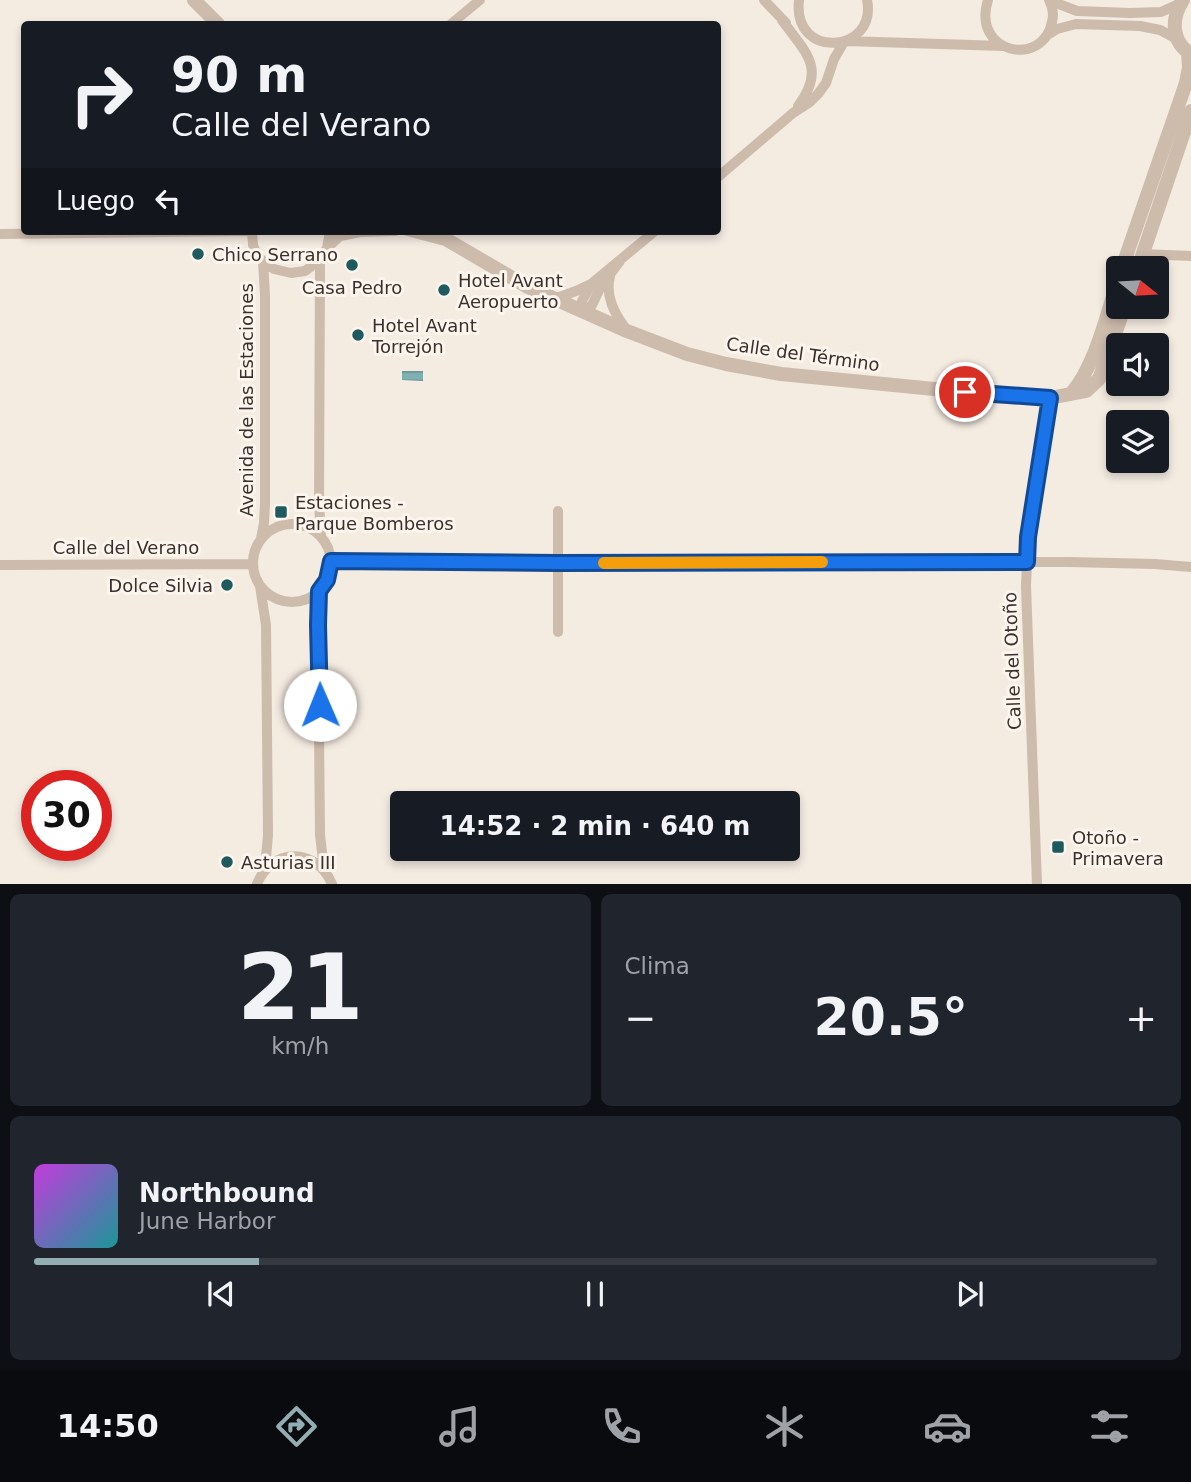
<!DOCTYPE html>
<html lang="es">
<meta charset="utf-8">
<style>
body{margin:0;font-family:"DejaVu Sans",sans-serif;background:#20242c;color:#f1f3f6;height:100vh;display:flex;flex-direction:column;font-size:26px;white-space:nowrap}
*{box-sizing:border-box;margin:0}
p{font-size:23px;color:#9ea1a6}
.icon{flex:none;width:38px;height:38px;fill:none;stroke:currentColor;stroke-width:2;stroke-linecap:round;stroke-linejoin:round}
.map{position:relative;height:884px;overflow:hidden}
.sheet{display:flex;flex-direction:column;gap:10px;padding:10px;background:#0d0f14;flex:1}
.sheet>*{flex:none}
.top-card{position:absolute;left:21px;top:21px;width:700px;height:214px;border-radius:7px;box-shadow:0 4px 10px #0003;background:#171b24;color:#f1f3f6;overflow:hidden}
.needle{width:46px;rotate:108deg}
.tools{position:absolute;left:1106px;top:256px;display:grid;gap:14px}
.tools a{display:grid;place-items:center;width:63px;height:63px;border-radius:7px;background:#171b24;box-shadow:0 4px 10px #0003;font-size:35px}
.speed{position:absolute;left:21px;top:770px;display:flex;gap:14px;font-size:35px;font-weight:700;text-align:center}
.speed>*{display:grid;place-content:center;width:91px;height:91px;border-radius:50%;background:#171b24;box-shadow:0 4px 10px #0003;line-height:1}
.speed .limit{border:10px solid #d22;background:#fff;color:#111}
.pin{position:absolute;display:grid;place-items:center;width:60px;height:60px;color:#fff;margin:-30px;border:4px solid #fff;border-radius:50%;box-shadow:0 2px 7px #0007}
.me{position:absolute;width:77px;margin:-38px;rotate:359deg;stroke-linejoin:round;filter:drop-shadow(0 0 5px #0008)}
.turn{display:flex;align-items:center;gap:24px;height:147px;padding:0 35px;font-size:32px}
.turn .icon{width:91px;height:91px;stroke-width:2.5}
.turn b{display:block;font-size:49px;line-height:60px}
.then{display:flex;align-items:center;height:66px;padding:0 35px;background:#0003;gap:14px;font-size:26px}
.big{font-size:52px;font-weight:800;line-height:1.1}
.sheet .card{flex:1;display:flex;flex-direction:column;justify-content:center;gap:10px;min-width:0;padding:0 24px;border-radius:10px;background:#20242c}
.sheet .dial{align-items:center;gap:0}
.dial b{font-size:91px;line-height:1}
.song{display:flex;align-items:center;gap:21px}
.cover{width:84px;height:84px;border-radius:10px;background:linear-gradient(135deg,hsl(290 70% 55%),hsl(180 70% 35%))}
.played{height:7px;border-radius:4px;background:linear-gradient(90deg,#92aeb2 20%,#363941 20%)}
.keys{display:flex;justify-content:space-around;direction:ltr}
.heat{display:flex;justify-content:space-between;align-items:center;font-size:38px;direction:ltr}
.sheet .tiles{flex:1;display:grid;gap:10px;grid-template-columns:1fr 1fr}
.card:last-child{grid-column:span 2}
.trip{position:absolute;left:390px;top:791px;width:410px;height:70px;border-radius:7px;background:#171b24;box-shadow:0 4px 10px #0003;font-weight:800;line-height:70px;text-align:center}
.tabs{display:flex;height:112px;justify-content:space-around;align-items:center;background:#090b0e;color:#9ea1a6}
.tabs .icon{width:49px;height:49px}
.tabs .on{color:#92aeb2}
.tabs b{font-size:32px;color:#f1f3f6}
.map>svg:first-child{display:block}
.water{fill:url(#water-rules)}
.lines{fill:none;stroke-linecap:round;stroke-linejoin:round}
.minor{stroke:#cdbbac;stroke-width:10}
.tertiary{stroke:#cdbbac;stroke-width:14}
.route-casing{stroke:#114b97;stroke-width:18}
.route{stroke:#1a73e8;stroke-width:12}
.slow{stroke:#f59e0b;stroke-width:12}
.poi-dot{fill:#1f5a5e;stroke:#fbf5ee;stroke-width:2.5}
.labels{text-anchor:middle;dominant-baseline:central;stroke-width:6;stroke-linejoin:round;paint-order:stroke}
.poi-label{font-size:18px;fill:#3b302b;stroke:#fbf5ee;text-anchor:start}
.street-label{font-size:18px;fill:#3b302b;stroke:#fbf5ee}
</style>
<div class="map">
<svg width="1191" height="884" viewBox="0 0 1191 884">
<defs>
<pattern id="water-rules" width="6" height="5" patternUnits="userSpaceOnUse" patternTransform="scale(1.75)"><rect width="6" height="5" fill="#7fb0b2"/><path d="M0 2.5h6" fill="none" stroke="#699091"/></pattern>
</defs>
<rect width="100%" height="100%" fill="#f4ebe1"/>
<path class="water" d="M402 371H423V381L402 380Z"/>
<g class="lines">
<path class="minor" d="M764 0 786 23
M799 0C792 61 878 53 867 0
M988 0C971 54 1043 68 1052 22 1054 14 1053 7 1049 0
M1053 0 1059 4 1077 11 1130 13 1161 12 1181 3
M782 20C805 52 827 68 798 106
M451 24 480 0
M1049 34 1057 29 1076 24 1140 26 1160 30 1177 39
M846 41 1003 46
M718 177 793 113 810 102 818 94 826 83 834 59 844 42
M252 231 253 245 257 255 263 261 274 269 291 273 305 271 320 260 327 248 330 231
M407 231 441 240
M0 234 251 231
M327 248 340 236 360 232 395 231
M1142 254 1191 256
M320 260 319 503 321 536
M620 261 600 288 592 305 583 311 582 301 591 284 655 231
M610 276C605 296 614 313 626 329
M554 299 576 291 591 284
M253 563a39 39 0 1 1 78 0a39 39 0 1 1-78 0Z
M261 539 264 523 265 503V295L263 261
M331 560 557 563 1069 562 1155 564 1191 567
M0 565 253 564
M260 586 266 625 268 835 265 869
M319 591 318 625 320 835 324 869
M558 632V511
M257 884C272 847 316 847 332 884
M1037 884 1026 586C1028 522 1040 460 1050 398"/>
<path class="tertiary" d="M194 0 218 24
M1183 0C1171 18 1171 42 1191 54
M432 231 526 286 627 331 687 354 726 364 781 374 965 392 1050 398 1086 391 1099 379 1125 306
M1122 268 1186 83 1189 67 1188 52
M1138 268 1191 111
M1071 394C1096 364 1106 317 1118 280"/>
</g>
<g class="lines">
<defs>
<path id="route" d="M320 705 318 625 319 591 327 580 331 561 557 563 1027 562 1028 537 1050 398 965 392"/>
</defs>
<use href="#route" class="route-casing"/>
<use href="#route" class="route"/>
<path class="slow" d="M604 563 822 562"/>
</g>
<g class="poi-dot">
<circle cx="198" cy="254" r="7"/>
<circle cx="352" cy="265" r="7"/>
<circle cx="444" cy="290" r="7"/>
<circle cx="358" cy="335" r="7"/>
<rect x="274" y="505" width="14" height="14" rx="3.5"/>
<circle cx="227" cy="585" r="7"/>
<rect x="1051" y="840" width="14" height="14" rx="3.5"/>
<circle cx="227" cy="862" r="7"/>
</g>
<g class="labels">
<g class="poi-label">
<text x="212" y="254">Chico Serrano</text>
<text x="458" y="280">Hotel Avant<tspan x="458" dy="21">Aeropuerto</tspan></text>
<text x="352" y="287" text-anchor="middle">Casa Pedro</text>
<text x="372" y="325">Hotel Avant<tspan x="372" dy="21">Torrejón</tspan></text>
<text x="295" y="502">Estaciones -<tspan x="295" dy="21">Parque Bomberos</tspan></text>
<text x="213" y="585" text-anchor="end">Dolce Silvia</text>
<text x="1072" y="837">Otoño -<tspan x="1072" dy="21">Primavera</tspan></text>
<text x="241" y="862">Asturias III</text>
</g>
<g class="street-label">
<text transform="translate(803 354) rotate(8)">Calle del Término</text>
<text transform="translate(246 400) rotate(-90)">Avenida de las Estaciones</text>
<text x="126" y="547">Calle del Verano</text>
<text transform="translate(1012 661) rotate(-92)">Calle del Otoño</text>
</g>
</g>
</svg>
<div class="tools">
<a><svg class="needle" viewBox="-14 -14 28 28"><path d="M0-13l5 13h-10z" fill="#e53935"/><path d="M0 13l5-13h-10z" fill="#9ea1a6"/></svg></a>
<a><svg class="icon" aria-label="sound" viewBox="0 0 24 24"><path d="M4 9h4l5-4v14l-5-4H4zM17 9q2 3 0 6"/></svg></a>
<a><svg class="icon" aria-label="layers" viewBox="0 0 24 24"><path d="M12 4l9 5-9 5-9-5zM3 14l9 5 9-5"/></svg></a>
</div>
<div class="speed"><div class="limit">30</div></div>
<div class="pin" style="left:965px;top:392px;background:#d93025"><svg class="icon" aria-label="arrive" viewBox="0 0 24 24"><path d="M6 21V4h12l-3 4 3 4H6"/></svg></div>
<svg class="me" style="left:320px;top:705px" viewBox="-20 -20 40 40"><circle r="19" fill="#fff"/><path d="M0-13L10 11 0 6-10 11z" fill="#1a73e8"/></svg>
<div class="trip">14:52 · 2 min · 640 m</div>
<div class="top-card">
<div class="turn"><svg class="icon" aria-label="right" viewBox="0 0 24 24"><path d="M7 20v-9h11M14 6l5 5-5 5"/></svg><div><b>90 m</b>Calle del Verano</div></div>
<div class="then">Luego<svg class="icon" aria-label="left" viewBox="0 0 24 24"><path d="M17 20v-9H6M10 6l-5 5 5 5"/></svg></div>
</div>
</div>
<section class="sheet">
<div class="tiles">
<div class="card dial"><b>21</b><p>km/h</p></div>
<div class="card"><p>Clima</p>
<div class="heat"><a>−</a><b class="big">20.5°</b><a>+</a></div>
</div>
<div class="card">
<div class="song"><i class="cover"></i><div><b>Northbound</b><p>June Harbor</p></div></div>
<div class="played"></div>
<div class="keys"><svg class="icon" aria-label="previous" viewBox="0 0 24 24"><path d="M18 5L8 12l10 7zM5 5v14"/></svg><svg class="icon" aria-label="pause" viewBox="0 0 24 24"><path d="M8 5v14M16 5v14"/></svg><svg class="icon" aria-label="next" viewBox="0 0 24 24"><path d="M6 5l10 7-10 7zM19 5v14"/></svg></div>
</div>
</div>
</section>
<nav class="tabs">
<b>14:50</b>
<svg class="icon on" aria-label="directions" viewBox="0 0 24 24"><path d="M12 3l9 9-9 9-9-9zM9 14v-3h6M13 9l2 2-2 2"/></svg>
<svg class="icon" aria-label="music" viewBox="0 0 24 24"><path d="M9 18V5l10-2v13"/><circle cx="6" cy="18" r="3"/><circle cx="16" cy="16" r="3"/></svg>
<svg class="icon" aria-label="phone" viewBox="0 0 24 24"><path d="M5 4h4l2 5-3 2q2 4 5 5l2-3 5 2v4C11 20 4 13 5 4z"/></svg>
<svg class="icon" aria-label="climate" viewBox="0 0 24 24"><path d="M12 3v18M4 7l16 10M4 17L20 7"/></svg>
<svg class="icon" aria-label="car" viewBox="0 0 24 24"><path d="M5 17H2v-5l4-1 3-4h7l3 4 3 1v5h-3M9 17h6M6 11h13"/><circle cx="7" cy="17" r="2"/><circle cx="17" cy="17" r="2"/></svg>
<svg class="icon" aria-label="filters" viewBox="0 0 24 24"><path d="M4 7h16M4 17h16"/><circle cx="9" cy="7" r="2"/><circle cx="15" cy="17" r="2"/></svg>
</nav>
